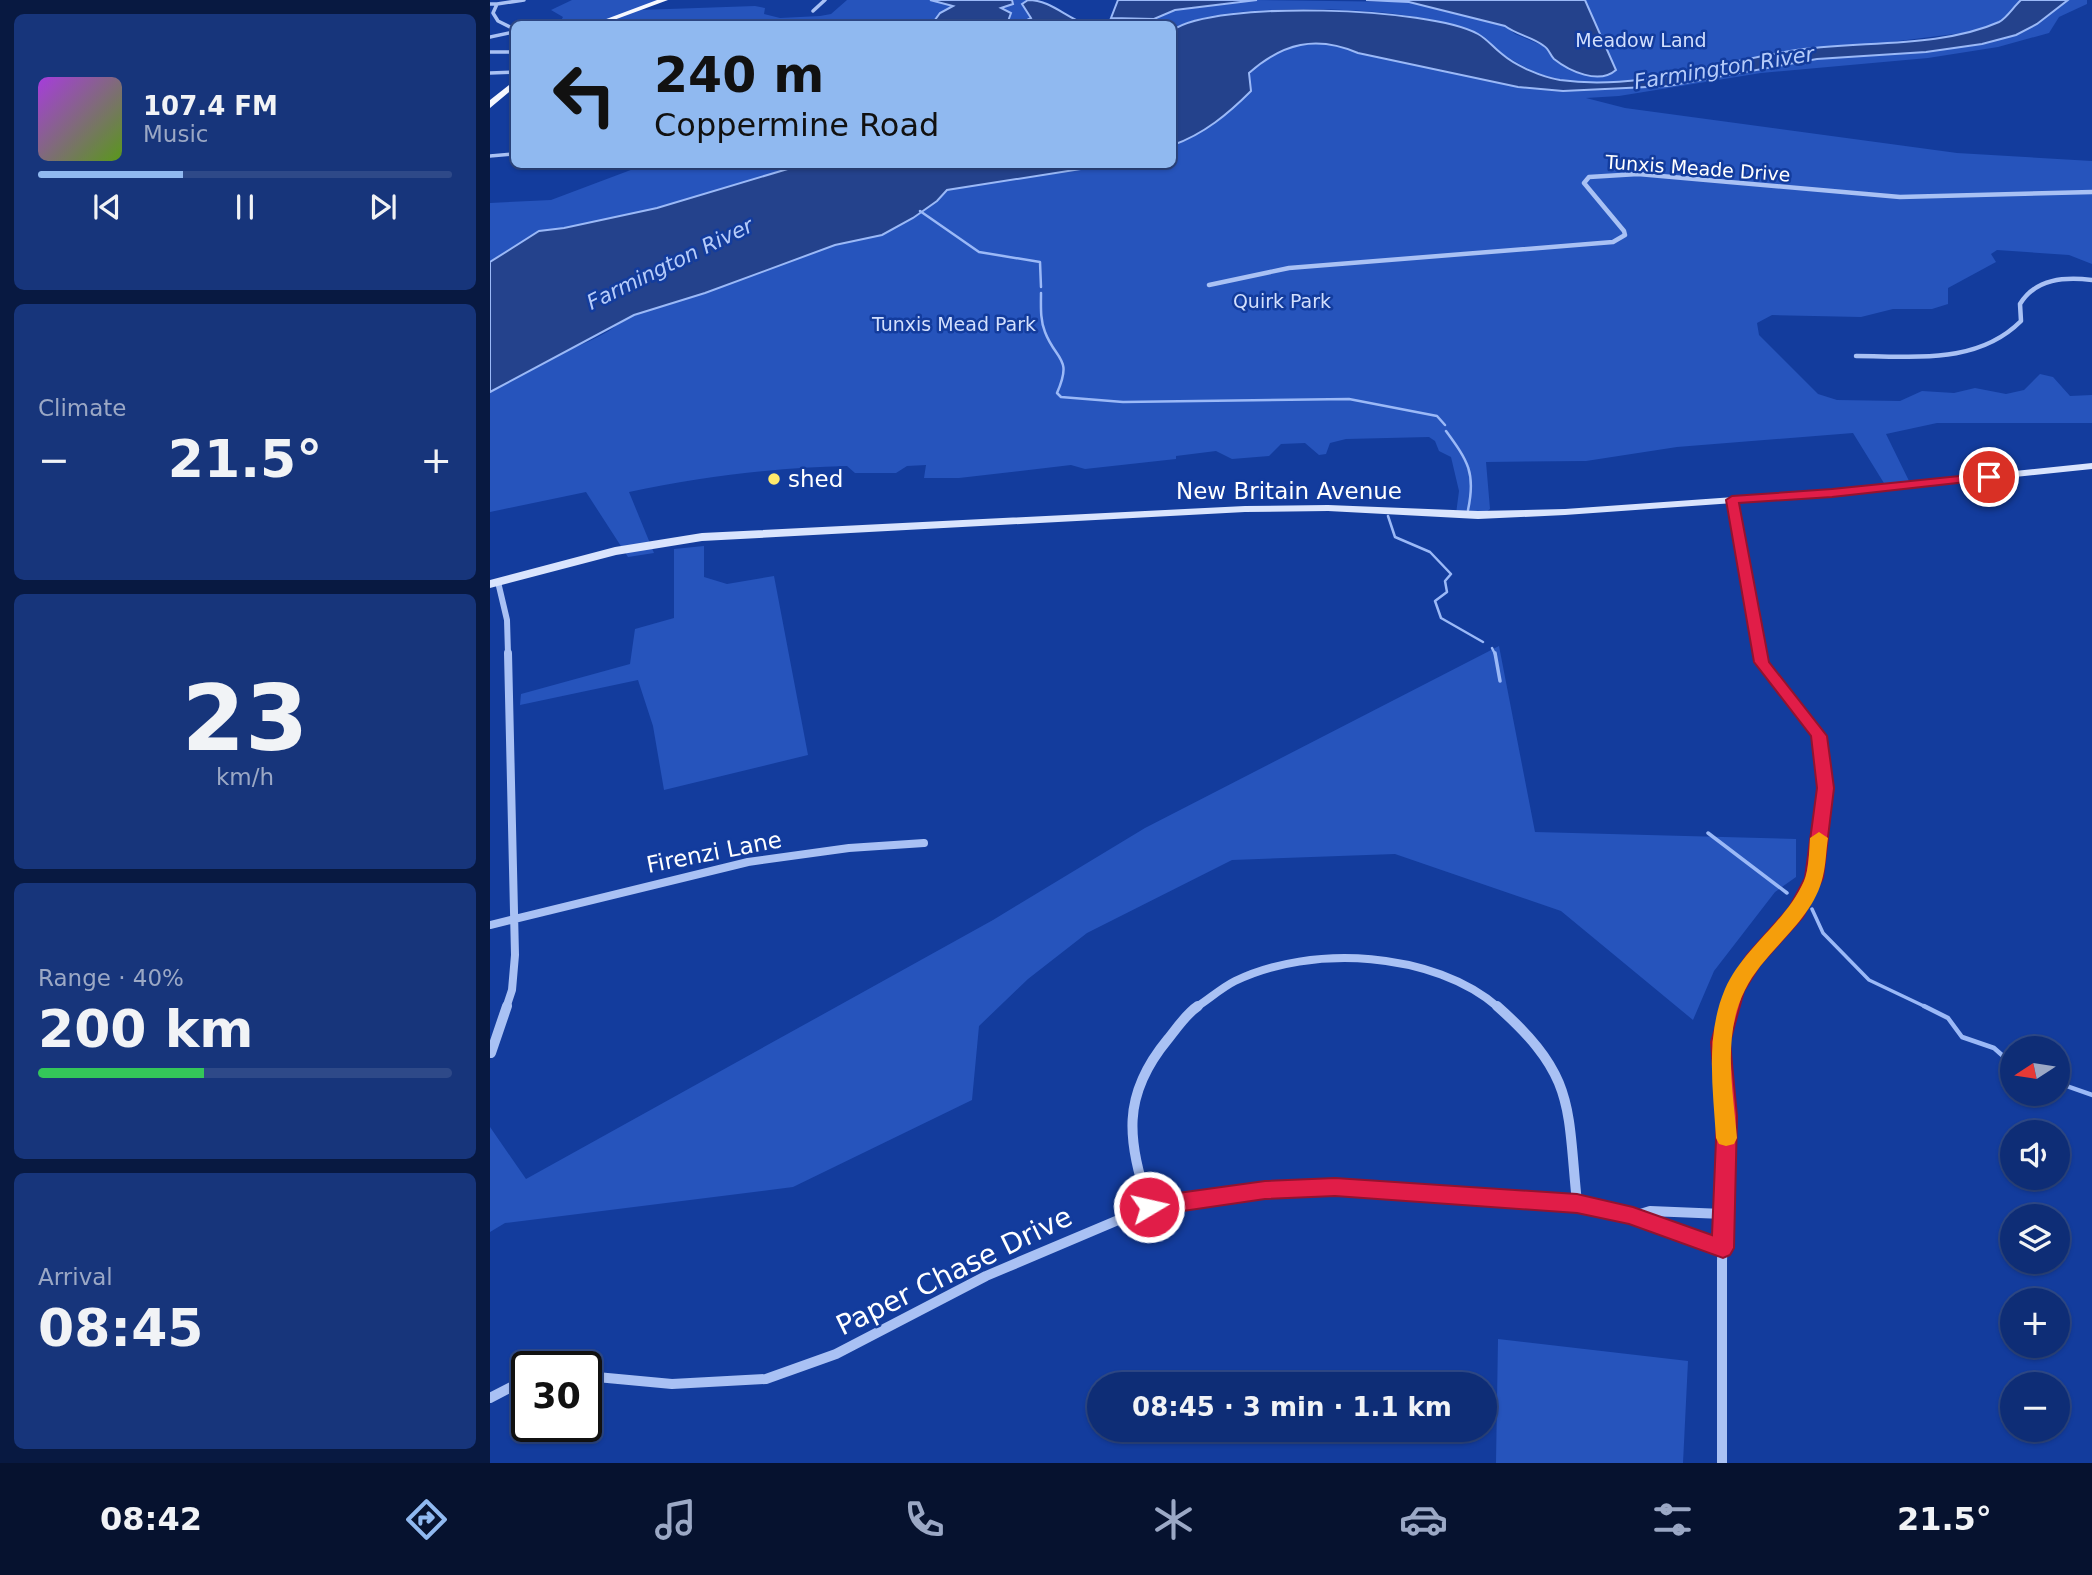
<!DOCTYPE html>
<meta charset="utf-8">
<style>
body{margin:0;font-family:"DejaVu Sans",sans-serif;background:#17357b;color:#f1f3f6;height:100vh;display:flex;flex-direction:column;font-size:26px;white-space:nowrap}
*{box-sizing:border-box;margin:0}
p{font-size:23px;color:#9ba8c5}
.icon{flex:none;width:38px;height:38px;fill:none;stroke:currentColor;stroke-width:2;stroke-linecap:round;stroke-linejoin:round}
.map{position:relative;flex:1;overflow:hidden}
.drawer{display:flex;flex-direction:column;gap:14px;padding:14px;background:#081941;width:490px}
.drawer>*{flex:none}
.top-card{position:absolute;left:21px;top:21px;width:665px;height:147px;border-radius:10px;box-shadow:0 2px 5px #0004,0 0 0 2px #2e4988;background:#90b9f0;color:#111;overflow:hidden}
.needle{width:46px;rotate:258deg}
.controls{position:absolute;left:1510px;top:1036px;display:grid;gap:14px}
.controls a{display:grid;place-items:center;width:70px;height:70px;border-radius:50%;background:#0e2d76;box-shadow:0 2px 5px #0004,0 0 0 2px #2e4988;font-size:35px}
.speed{position:absolute;left:21px;top:1351px;display:flex;gap:14px;font-size:35px;font-weight:700;text-align:center}
.speed>*{display:grid;place-content:center;width:91px;height:91px;border-radius:50%;background:#0e2d76;box-shadow:0 2px 5px #0004,0 0 0 2px #2e4988;line-height:1}
.speed .limit{border:4px solid #111;border-radius:10px;background:#fff;color:#111}
.pin{position:absolute;display:grid;place-items:center;width:60px;height:60px;color:#fff;margin:-30px;border:4px solid #fff;border-radius:50%;box-shadow:0 2px 7px #0007}
.me{position:absolute;width:77px;margin:-38px;rotate:81deg;stroke-linejoin:round;filter:drop-shadow(0 0 5px #0008)}
.turn{display:flex;align-items:center;gap:24px;height:147px;padding:0 28px;font-size:32px}
.turn .icon{width:91px;height:91px;stroke-width:2.5}
.turn b{display:block;font-size:49px;line-height:60px}
.big{font-size:52px;font-weight:700;line-height:1.1}
.drawer .tile{flex:1;display:flex;flex-direction:column;justify-content:center;gap:10px;min-width:0;padding:0 24px;border-radius:10px;background:#17357b}
.drawer .dial{align-items:center;gap:0}
.dial b{font-size:91px;line-height:1}
.song{display:flex;align-items:center;gap:21px}
.cover{width:84px;height:84px;border-radius:10px;background:linear-gradient(135deg,hsl(280 70% 55%),hsl(90 70% 35%))}
.played{height:7px;border-radius:4px;background:linear-gradient(90deg,#90b9f0 35%,#2e4988 35%)}
.keys{display:flex;justify-content:space-around;direction:ltr}
.heat{display:flex;justify-content:space-between;align-items:center;font-size:38px;direction:ltr}
.charge{height:10px;border-radius:5px;background:linear-gradient(90deg,#34c759 40%,#2e4988 0)}
.trip{position:absolute;left:597px;top:1372px;width:410px;height:70px;border-radius:35px;background:#0e2d76;box-shadow:0 2px 5px #0004,0 0 0 2px #2e4988;font-weight:700;line-height:70px;text-align:center}
.tabs{display:flex;height:112px;justify-content:space-around;align-items:center;background:#06122f;color:#9ba8c5}
.tabs .icon{width:49px;height:49px}
.tabs .current{color:#90b9f0}
.tabs b{font-size:32px;color:#f1f3f6}
main{display:flex;flex:1;min-height:0}
.map>svg:first-child{display:block}
.green{fill:#2654bc}
.water{fill:#24428c;stroke:#9bb9f7;stroke-width:2}
.lines{fill:none;stroke-linecap:round;stroke-linejoin:round}
.stream-far2{stroke:#9bb9f7;stroke-width:2.5}
.stream-far1{stroke:#9bb9f7;stroke-width:3.5}
.stream{stroke:#9bb9f7;stroke-width:4.5}
.street-far4{stroke:#a9c1f4;stroke-width:3.5}
.street-far3{stroke:#a9c1f4;stroke-width:4.5}
.street-far2{stroke:#a9c1f4;stroke-width:6}
.street-far1{stroke:#a9c1f4;stroke-width:8}
.street{stroke:#a9c1f4;stroke-width:10}
.secondary{fill:#d9e4fd;fill-rule:evenodd}
.primary{fill:#f6f8ff;fill-rule:evenodd}
.route{fill:#e11d48;stroke:#92132f;stroke-width:2}
.slow{fill:#f59e0b}
.poi-dot{fill:#ffe96c;stroke:#133c9d;stroke-width:2.5}
.labels{text-anchor:middle;dominant-baseline:central;stroke-width:5;stroke-linejoin:round;paint-order:stroke}
.far-park-label{font-size:19px;fill:#d2dffd;stroke:#133c9d}
.far-street-label{font-size:19px;fill:#fff;stroke:#133c9d}
.far-water-label{font-size:21px;font-style:italic;fill:#b6ccfa;stroke:#133c9d}
.poi-label{font-size:23px;fill:#fff;stroke:#133c9d;text-anchor:start}
.street-label{font-size:23px;fill:#fff;stroke:#133c9d}
.near-street-label{font-size:28px;fill:#fff;stroke:#133c9d}
</style>
<main>
<section class="drawer">
<div class="tile">
<div class="song"><i class="cover"></i><div><b>107.4 FM</b><p>Music</p></div></div>
<div class="played"></div>
<div class="keys"><svg class="icon" aria-label="previous" viewBox="0 0 24 24"><path d="M18 5L8 12l10 7zM5 5v14"/></svg><svg class="icon" aria-label="pause" viewBox="0 0 24 24"><path d="M8 5v14M16 5v14"/></svg><svg class="icon" aria-label="next" viewBox="0 0 24 24"><path d="M6 5l10 7-10 7zM19 5v14"/></svg></div>
</div>
<div class="tile"><p>Climate</p>
<div class="heat"><a>−</a><b class="big">21.5°</b><a>+</a></div>
</div>
<div class="tile dial"><b>23</b><p>km/h</p></div>
<div class="tile"><p>Range · 40%</p><b class="big">200 km</b><div class="charge"></div></div>
<div class="tile"><p>Arrival</p><b class="big">08:45</b></div>
</section>
<div class="map">
<svg width="1602" height="1463" viewBox="0 0 1602 1463">
<rect width="100%" height="100%" fill="#133c9d"/>
<path class="green" d="M82 0H174L150 10 265 6 275 8 274 14 290 18 330 16 341 14 357 0H440L464 6 442 24H69L73 17 61 10Z
M522 0H538L541 18 537 20 540 24H517L510 9 523 4Z
M767 0 919 2 990 18 1015 26 1025 34 1056 47 1062 57 1091 74V0H1539L1525 18 1494 30C1420 40 1346 48 1273 60 1215 69 1124 92 1067 79 1027 70 997 39 959 25 910 6 722 0 683 30L682 24H656L670 14 685 10Z
M1578 0H1597V4L1569 17 1559 33 1508 47 1438 58 1271 73 1129 96 1096 98 1135 108 1467 153 1602 161V264L1579 255 1507 250 1501 254 1506 262 1458 288V304L1442 309H1403L1371 317 1282 315 1267 323 1269 335 1328 394 1347 400 1410 401 1432 391 1464 393 1485 388 1516 394 1534 390 1550 374 1563 377 1580 396 1602 395V423H1447L1396 434 1421 485 1397 488 1363 433 1187 447 1096 461 996 462 1000 509 992 515 966 514 969 491 961 457 949 451 945 441 939 437 856 439 840 443 836 454 829 455 815 443 791 444 779 456 742 459 726 451 686 456V459L595 469 581 465 469 478H434L436 465 417 466 406 473H365L357 466C283 468 212 476 139 492L164 553 138 557 96 492 0 512V391C14 382 27 372 41 365 69 351 118 340 137 315L232 287 427 215 447 201 457 190 616 165 682 164 683 140 758 80C766 49 820 38 847 44 854 46 861 50 868 53L1028 87 1231 78 1327 59 1436 52 1526 35 1547 24Z
M154 165H311L167 208 74 228 49 231 0 262V203L61 200Z
M214 546V577L237 584 284 576 318 755 174 790 163 726 148 680 30 705 31 694 140 664 145 629 184 618V549Z
M1009 646 1045 832 1306 839V877L1285 892 1224 971 1203 1020 1071 911 905 854 742 860 597 933 538 979 489 1026 482 1100 303 1187 15 1223 0 1232V1127L36 1179 503 920 655 828Z
M1008 1339 1198 1361 1193 1463H1006Z"/>
<path class="water" d="M440 0H522L523 4 511 8 521 13 517 24H442L450 13 463 6Z
M538 0C560 0 574 16 595 24H540L535 21 541 18 532 4Z
M628 0H767L685 10 664 19 621 18Z
M876 0H1095L1126 70C1109 85 1079 71 1064 59 1060 55 1059 49 1054 46 1043 37 1027 35 1015 26L919 2Z
M1531 0H1578L1547 24 1526 35 1492 44 1436 52 1327 59 1178 86 1073 91 1028 87 868 53C826 35 793 43 759 73L761 91C738 114 714 134 683 145V30C724 0 940 7 988 34 997 39 1004 48 1012 54 1026 66 1052 77 1070 80 1148 91 1224 63 1300 51 1365 40 1448 49 1509 22 1517 18 1524 6 1531 0Z
M311 165H616L457 190 447 201 423 218 392 235 345 245 215 293 144 315 0 392V262L49 231 74 228 167 208Z"/>
<g class="lines">
<path class="stream-far2" d="M430 211 489 252 550 262 551 287
M551 293C551 306 550 320 555 332 566 361 583 357 567 393L571 397 633 402 859 399 947 416 955 425
M956 431C978 461 986 473 978 510
M898 516 905 537 940 552 961 574 955 581 957 592 945 601 951 618 993 642
M1002 648 1005 654"/>
<path class="stream-far1" d="M1005 653 1010 681
M1218 833 1297 893
M1322 909 1333 933 1379 980 1438 1008"/>
<path class="stream" d="M1434 1006 1458 1018 1472 1037 1504 1048 1522 1064
M1568 1083 1602 1095"/>
<path class="street-far4" d="M0 4H7L3 13 8 21 24 29
M7 4 34 0
M323 11 335 0
M0 37 24 32
M0 52H24
M0 73 24 72
M0 156 24 154"/>
<path class="street-far3" d="M719 285 799 268 1123 242 1135 235 1134 231 1094 183 1099 177 1148 174 1410 197 1602 192
M1366 356C1424 356 1487 365 1531 321L1530 304C1546 278 1575 277 1602 280"/>
<path class="street-far2" d="M1242 500 1270 654
M8 582 17 620 18 654"/>
<path class="street-far1" d="M0 925 258 862 359 848 434 843
M16 1008 22 990 25 955 18 653
M705 1008C718 1000 731 988 745 981 821 944 944 951 1009 1008
M1239 1008C1250 968 1281 945 1305 913 1333 876 1342 782 1329 738 1324 722 1283 678 1271 662L1269 653"/>
<path class="street" d="M1007 1006C1086 1076 1077 1105 1087 1203
M1 1053 17 1006
M659 1207C638 1140 630 1097 678 1039 687 1028 696 1014 708 1006
M1144 1216 1160 1211 1233 1214
M96 1376 182 1384 276 1379 346 1354 496 1276 659 1207 775 1190 845 1187 1087 1203 1144 1216 1161 1225 1232 1248
M0 1398 23 1386 37 1384
M1232 1463V1261L1237 1116 1231 1042 1240 1006"/>
<path class="secondary" d="M1602 463V469L1342 496 1075 515 988 519 838 511 755 512 212 541 126 555 0 588V580L125 547 212 533 755 506 838 505 988 511 1075 509 1342 490Z"/>
<path class="primary" d="M167 0H178L113 24H103Z
M24 81V88L0 108V100Z"/>
</g>
<path class="route" d="M1499 473 1503 474V479L1342 497 1249 503 1279 662 1337 736 1344 788 1333 878 1313 917 1270 965 1254 991 1240 1042 1247 1116 1244 1248 1240 1255 1233 1258 1139 1224 1087 1213 845 1196 775 1199 659 1216 652 1213 649 1207 652 1200 659 1197 775 1181 845 1178 1087 1194 1143 1207 1222 1235 1227 1116 1221 1042 1238 985 1257 955 1299 908 1315 878 1327 788 1321 736 1264 662 1236 500 1242 496 1342 489Z"/>
<path class="slow" d="M1329 832 1338 838C1336 851 1336 864 1333 876 1323 922 1275 949 1255 990 1232 1035 1243 1090 1247 1138L1244 1144 1236 1146 1229 1144 1226 1138C1223 1088 1215 1036 1235 989 1254 947 1296 922 1314 881 1319 869 1319 852 1320 838Z"/>
<circle class="poi-dot" cx="284" cy="479" r="7"/>
<g class="labels">
<g class="far-park-label">
<text x="1151" y="40">Meadow Land</text>
<text x="792" y="301">Quirk Park</text>
<text x="464" y="324">Tunxis Mead Park</text>
</g>
<g class="far-street-label">
<text transform="translate(1208 168) rotate(4)">Tunxis Meade Drive</text>
</g>
<g class="far-water-label">
<text transform="translate(1234 68) rotate(-9)">Farmington River</text>
<text transform="translate(180 264) rotate(-26)">Farmington River</text>
</g>
<g class="poi-label">
<text x="298" y="479">shed</text>
</g>
<g class="street-label">
<text x="799" y="491">New Britain Avenue</text>
<text transform="translate(224 852) rotate(-11)">Firenzi Lane</text>
</g>
<g class="near-street-label">
<text transform="translate(464 1271) rotate(-26)">Paper Chase Drive</text>
</g>
</g>
</svg>
<div class="controls">
<a><svg class="needle" viewBox="-14 -14 28 28"><path d="M0-13l5 13h-10z" fill="#e53935"/><path d="M0 13l5-13h-10z" fill="#9ba8c5"/></svg></a>
<a><svg class="icon" aria-label="sound" viewBox="0 0 24 24"><path d="M4 9h4l5-4v14l-5-4H4zM17 9q2 3 0 6"/></svg></a>
<a><svg class="icon" aria-label="layers" viewBox="0 0 24 24"><path d="M12 4l9 5-9 5-9-5zM3 14l9 5 9-5"/></svg></a>
<a>+</a>
<a>−</a>
</div>
<div class="speed"><div class="limit">30</div></div>
<div class="pin" style="left:1499px;top:477px;background:#d93025"><svg class="icon" aria-label="arrive" viewBox="0 0 24 24"><path d="M6 21V4h12l-3 4 3 4H6"/></svg></div>
<svg class="me" style="left:659px;top:1207px" viewBox="-20 -20 40 40"><circle r="17" fill="#e11d48" stroke="#fff" stroke-width="3"/><path d="M0-11L8 9 0 5-8 9z" fill="#fff"/></svg>
<div class="trip">08:45 · 3 min · 1.1 km</div>
<div class="top-card">
<div class="turn"><svg class="icon" aria-label="left" viewBox="0 0 24 24"><path d="M17 20v-9H6M10 6l-5 5 5 5"/></svg><div><b>240 m</b>Coppermine Road</div></div>
</div>
</div>
</main>
<nav class="tabs">
<b>08:42</b>
<svg class="icon current" aria-label="directions" viewBox="0 0 24 24"><path d="M12 3l9 9-9 9-9-9zM9 14v-3h6M13 9l2 2-2 2"/></svg>
<svg class="icon" aria-label="music" viewBox="0 0 24 24"><path d="M9 18V5l10-2v13"/><circle cx="6" cy="18" r="3"/><circle cx="16" cy="16" r="3"/></svg>
<svg class="icon" aria-label="phone" viewBox="0 0 24 24"><path d="M5 4h4l2 5-3 2q2 4 5 5l2-3 5 2v4C11 20 4 13 5 4z"/></svg>
<svg class="icon" aria-label="climate" viewBox="0 0 24 24"><path d="M12 3v18M4 7l16 10M4 17L20 7"/></svg>
<svg class="icon" aria-label="car" viewBox="0 0 24 24"><path d="M5 17H2v-5l4-1 3-4h7l3 4 3 1v5h-3M9 17h6M6 11h13"/><circle cx="7" cy="17" r="2"/><circle cx="17" cy="17" r="2"/></svg>
<svg class="icon" aria-label="filters" viewBox="0 0 24 24"><path d="M4 7h16M4 17h16"/><circle cx="9" cy="7" r="2"/><circle cx="15" cy="17" r="2"/></svg>
<b>21.5°</b>
</nav>
